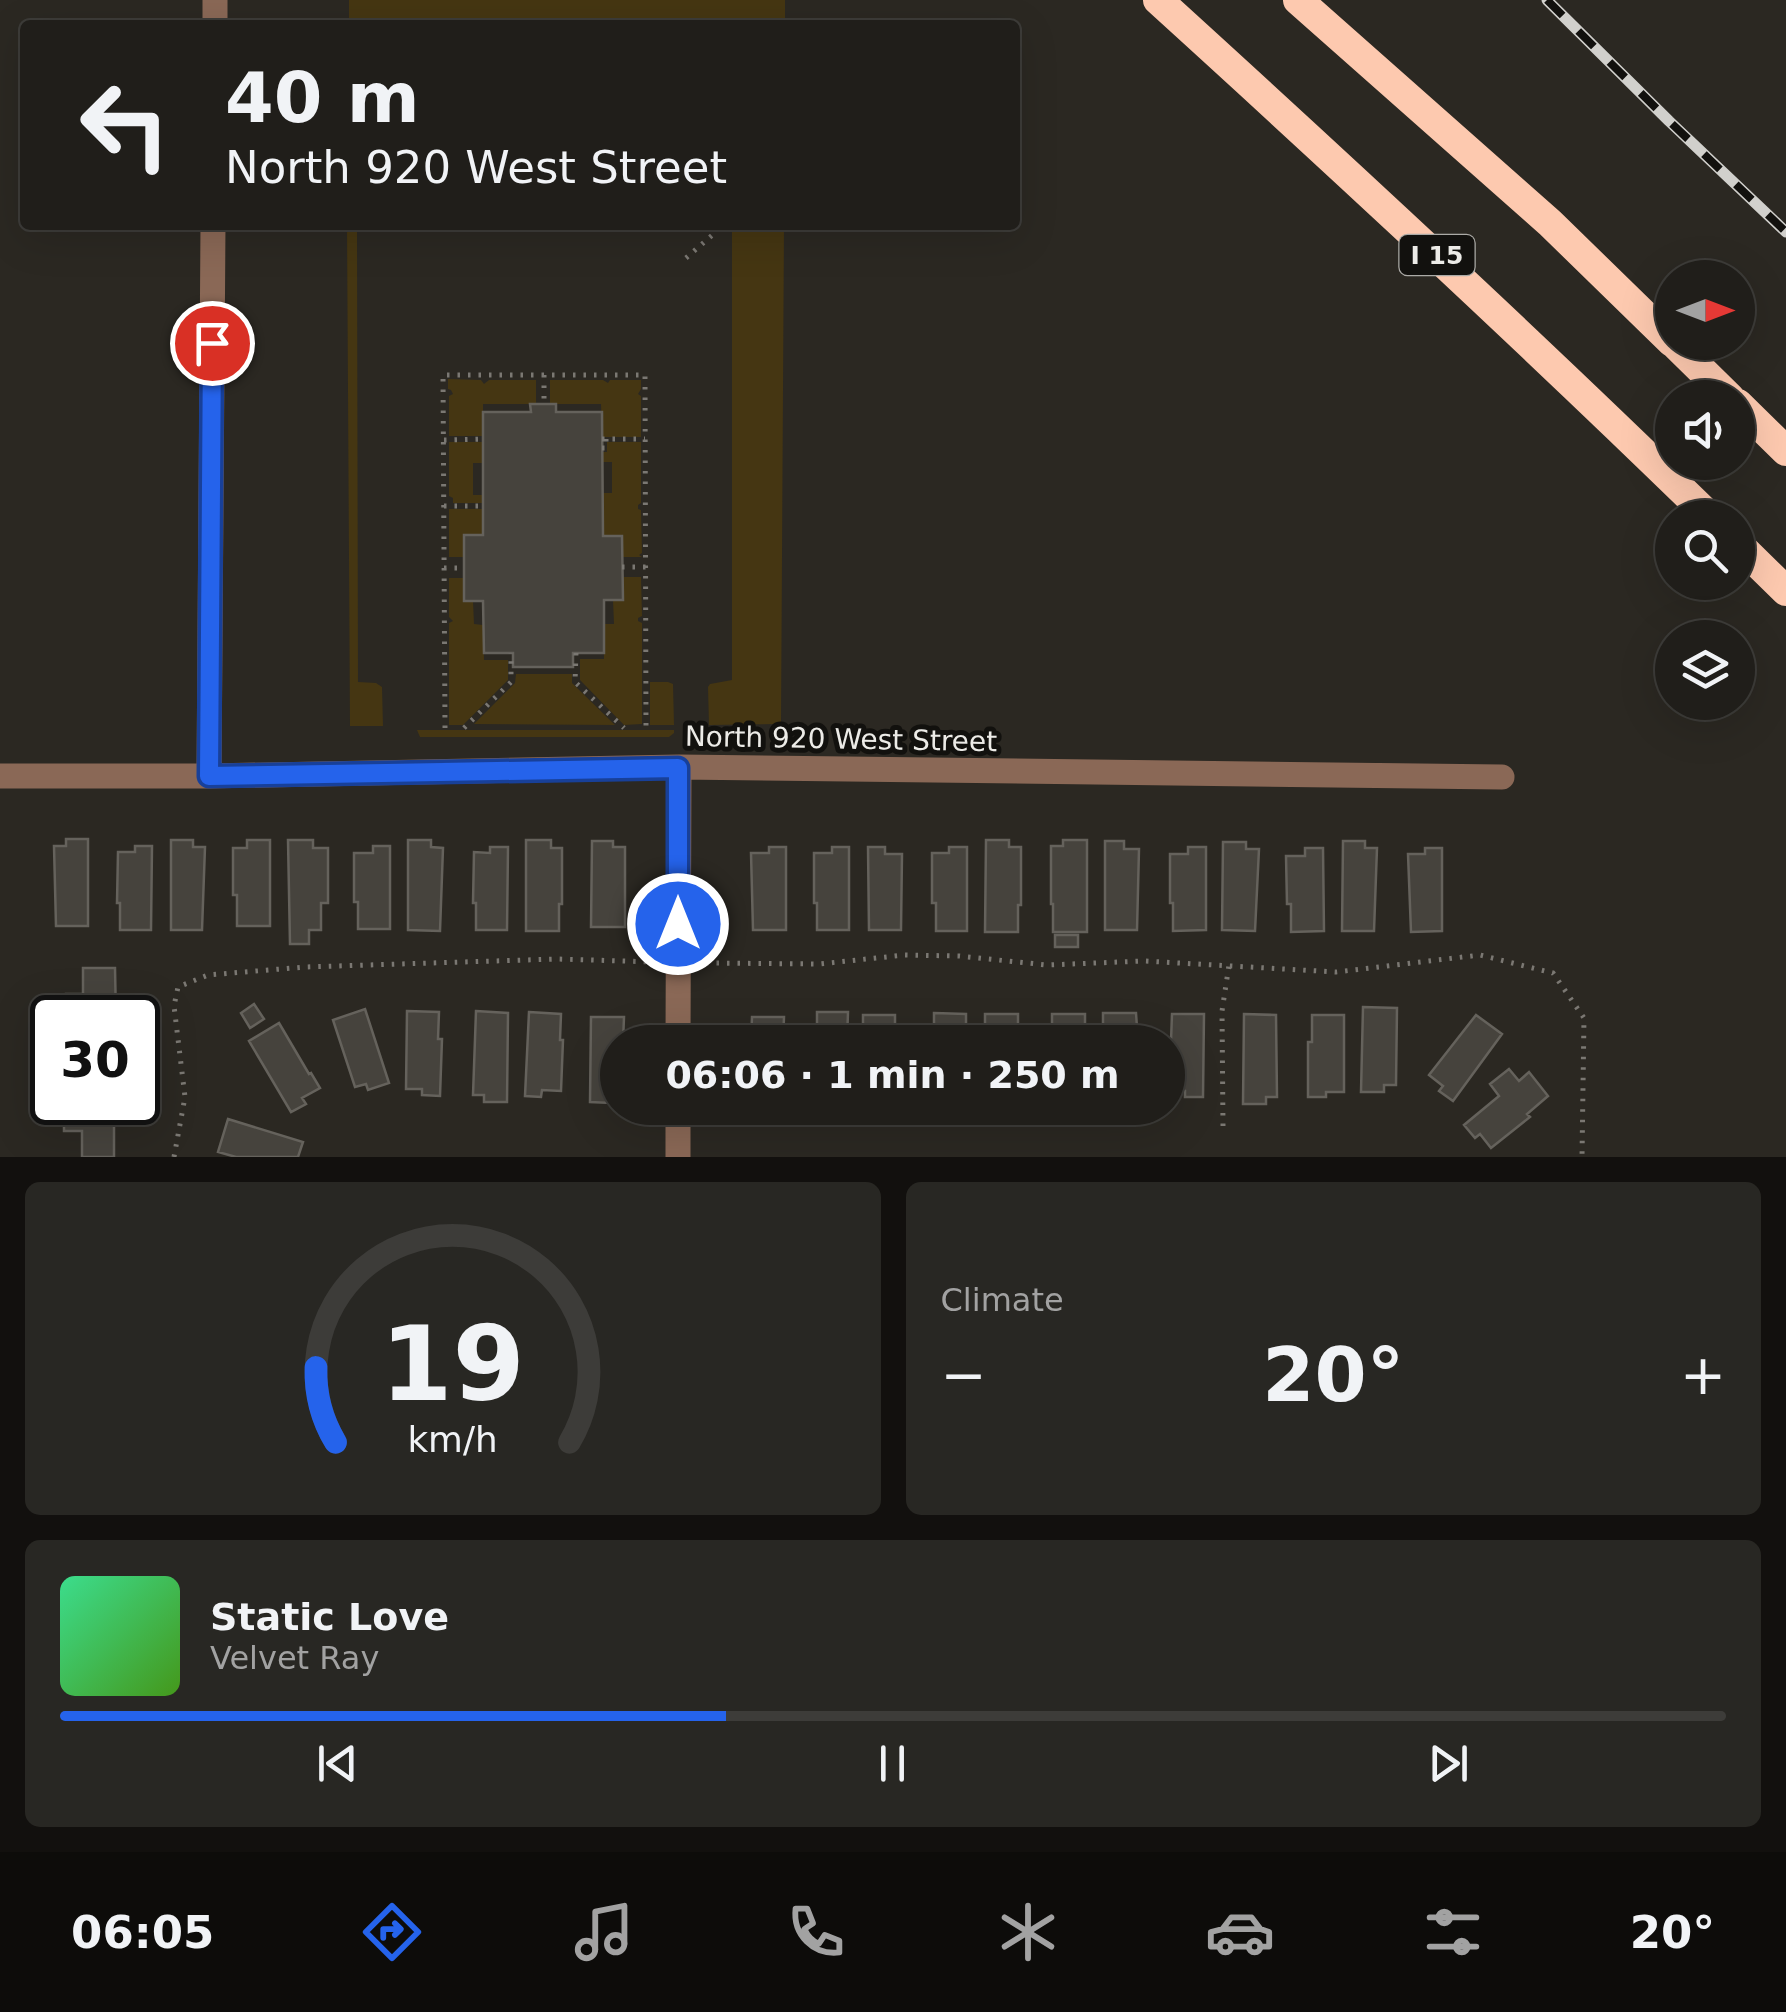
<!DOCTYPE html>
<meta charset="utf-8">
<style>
body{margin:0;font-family:"DejaVu Sans",sans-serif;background:#282723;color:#f1f3f6;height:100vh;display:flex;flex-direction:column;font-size:38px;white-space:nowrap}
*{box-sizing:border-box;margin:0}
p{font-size:32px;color:#a2a2a2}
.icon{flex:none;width:55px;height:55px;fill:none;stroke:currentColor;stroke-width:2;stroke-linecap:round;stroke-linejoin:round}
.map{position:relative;height:1157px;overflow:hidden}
.side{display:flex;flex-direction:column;gap:25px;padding:25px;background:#12100e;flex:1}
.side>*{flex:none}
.banner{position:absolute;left:20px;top:20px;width:1000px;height:210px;border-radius:10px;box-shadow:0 10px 40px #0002,0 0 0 2px #3d3c39;background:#201e1a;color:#f1f3f6;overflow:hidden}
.needle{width:65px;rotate:90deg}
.buttons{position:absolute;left:1655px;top:260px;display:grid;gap:20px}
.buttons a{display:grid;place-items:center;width:100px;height:100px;border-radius:50%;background:#201e1a;box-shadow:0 10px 40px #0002,0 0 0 2px #3d3c39;font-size:50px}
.speed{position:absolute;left:30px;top:995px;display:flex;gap:20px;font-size:50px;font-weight:700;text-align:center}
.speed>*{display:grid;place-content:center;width:130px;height:130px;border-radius:50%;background:#201e1a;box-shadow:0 10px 40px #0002,0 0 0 2px #3d3c39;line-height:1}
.speed .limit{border:5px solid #111;border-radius:15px;background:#fff;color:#111}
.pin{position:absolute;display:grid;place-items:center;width:85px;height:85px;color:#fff;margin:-42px;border:5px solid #fff;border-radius:50%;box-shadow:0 2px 10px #0007}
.me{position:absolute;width:110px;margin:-55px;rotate:0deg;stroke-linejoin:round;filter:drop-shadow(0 0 8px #0008)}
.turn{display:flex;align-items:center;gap:35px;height:210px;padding:0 40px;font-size:45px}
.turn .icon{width:130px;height:130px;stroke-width:2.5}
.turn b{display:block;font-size:70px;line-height:85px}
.big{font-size:75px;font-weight:700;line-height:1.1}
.side .tile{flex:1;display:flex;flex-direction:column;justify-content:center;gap:15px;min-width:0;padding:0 35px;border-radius:15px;background:#282723}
.side .dial{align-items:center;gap:0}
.dial svg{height:260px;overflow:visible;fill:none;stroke:#3d3c39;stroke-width:7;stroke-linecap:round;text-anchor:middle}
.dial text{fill:#f1f3f6;stroke:none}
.song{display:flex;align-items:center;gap:30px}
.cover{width:120px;height:120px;border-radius:15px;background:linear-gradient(135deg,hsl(150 70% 55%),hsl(100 70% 35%))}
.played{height:10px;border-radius:5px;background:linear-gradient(90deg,#2563eb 40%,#3d3c39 40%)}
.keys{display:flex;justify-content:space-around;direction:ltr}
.heat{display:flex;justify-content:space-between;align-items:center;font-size:55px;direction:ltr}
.side .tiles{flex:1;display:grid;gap:25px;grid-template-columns:1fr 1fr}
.tile:last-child{grid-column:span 2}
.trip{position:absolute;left:600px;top:1025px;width:585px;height:100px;border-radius:50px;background:#201e1a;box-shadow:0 10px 40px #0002,0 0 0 2px #3d3c39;font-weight:700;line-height:100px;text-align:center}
.dock{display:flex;height:160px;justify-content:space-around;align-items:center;background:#0d0c0a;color:#a2a2a2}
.dock .icon{width:70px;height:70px}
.dock .active{color:#2563eb}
.dock b{font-size:45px;color:#f1f3f6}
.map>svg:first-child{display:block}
.green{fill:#453612}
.building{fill:#46433d;stroke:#65625c;stroke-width:2.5}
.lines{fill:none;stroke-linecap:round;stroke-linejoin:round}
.path{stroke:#7b7873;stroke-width:5;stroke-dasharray:2.5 8;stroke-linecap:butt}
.minor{stroke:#8a6856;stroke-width:25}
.highway{stroke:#fdc9af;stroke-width:30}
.rail-casing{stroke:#d1d0cc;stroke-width:11}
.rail{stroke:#12110e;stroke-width:8;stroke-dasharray:22;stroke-linecap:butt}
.route-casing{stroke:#184099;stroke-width:25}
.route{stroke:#2563eb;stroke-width:18}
.labels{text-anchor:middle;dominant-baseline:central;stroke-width:10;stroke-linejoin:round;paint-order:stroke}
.shield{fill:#12110e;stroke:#abaaa6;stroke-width:2.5}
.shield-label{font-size:25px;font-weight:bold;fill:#ecebe7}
.street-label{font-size:28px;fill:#ecebe7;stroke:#12110e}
</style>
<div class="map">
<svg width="1786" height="1157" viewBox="0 0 1786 1157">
<rect width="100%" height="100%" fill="#2b2822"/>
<path class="green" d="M349 0H785V25H349Z
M347 225H357L358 682 376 683 382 687 383 726H350Z
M732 225H784L781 724 709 725 708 687 710 684 732 680Z
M448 379 481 380 484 384 489 380H536V404H483V436H449V396L453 394 451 390 448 389Z
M550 380H603L608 383 610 380H641V389L638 394 641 396V437H602L601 404H550Z
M449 442H483V463H473V495H483V503H453V498L449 496Z
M607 442H641V503L638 505V509L641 510 642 553 639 555 642 557H622V536H603L602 493H612V462H602V452H607Z
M449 509H483V535L464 536V557H449Z
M623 577H641L642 616 638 618V621L642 623V724L624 725 580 680V659H604V624H614L613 600H623Z
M449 578H464V600L473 601 474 624 483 625 484 660H508V680L463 725H449V623L453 621 449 617Z
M516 674H572V683L615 725 474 724 515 683Z
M650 682H668L673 684 674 725H650Z
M417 730H674V733L669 737H420Z"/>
<path class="building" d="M530 404H556V412H602L603 536H622L623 600H604V653H573V667H513V653H484L483 601H464V535H483V412H531Z
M66 839H88V926H56L54 846H66Z
M171 840H193V847H205L202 930H171Z
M247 840H270V926H237V895H233V848H247Z
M288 840H313V848H328V903H321V930H309V944H290Z
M408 840H431V847L443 848 440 931 408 930Z
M526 840H551V848H562V904H559V931H526Z
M986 840H1009V847H1021V905H1018V932H985Z
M1063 840H1087V932H1053V904H1051V846H1063Z
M592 841H613V847H625V927H591Z
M1105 841H1124V849H1139L1137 930H1105Z
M1343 841H1365V848H1377L1374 931H1342Z
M1223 842H1246V849H1259L1255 931 1222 930Z
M135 846H152L151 930H120V903H117L118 852H135Z
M373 846H390V929H358V902H354V853H373Z
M490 847H508L507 930H476V903H473L474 852 490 853Z
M769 847H786V930H753L751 853H769Z
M832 847H849V930H817V903H814V853H832Z
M868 847H885V854H902L901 930H869Z
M949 847H967V931H936V903H932V853H949Z
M1188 847H1206V930L1173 931V903H1170V854H1188Z
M1305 848H1323L1324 931 1291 932V904H1287L1286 856H1305Z
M1425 848H1442V931L1411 932 1408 854H1425Z
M1055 935H1078V947H1055Z
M83 968H115L116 1018H59V1012H66V994H83Z
M254 1004 264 1019 250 1028 241 1013Z
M1363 1007 1397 1008 1396 1085H1384V1092H1361Z
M365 1009 389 1083 368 1090 366 1084 355 1087 333 1020Z
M407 1011 439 1012 438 1039H442L440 1096 422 1095V1089H406Z
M476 1011 508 1013 507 1102H484V1095H473Z
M529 1012 561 1014 560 1040H563L561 1091 542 1090 541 1097 525 1096Z
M817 1012H848L847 1042H813V1039H817Z
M934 1013 966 1014V1042H928V1041H934Z
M1103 1013H1136L1138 1042H1103Z
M985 1014H1018V1042H982L985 1041Z
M1052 1014H1085V1042H1048L1052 1041Z
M1172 1014H1204L1203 1097H1185V1091L1168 1090V1041H1171Z
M1244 1014 1276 1015 1277 1097H1266V1104H1243Z
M863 1015H895V1041L899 1042H863Z
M1312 1015H1344V1092H1326V1097H1308V1042H1312Z
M1476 1015 1502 1034 1453 1101 1439 1091 1443 1086 1429 1075Z
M591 1017H624L623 1042H618V1096H611V1103L590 1102Z
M752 1017H784L783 1042H751Z
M279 1023 309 1074 311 1073 320 1088 302 1098 306 1104 291 1112 249 1041Z
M1509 1069 1519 1081 1529 1072 1548 1096 1527 1114 1530 1117 1491 1148 1480 1134 1475 1138 1464 1125 1499 1096 1490 1084Z
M58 1102H114V1157H82V1131H64V1112H58Z
M228 1119 303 1142 298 1157H236L218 1152Z"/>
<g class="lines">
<path class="path" d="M686 258 717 231V225
M544 375V404
M602 439H645
M444 440 483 439
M602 448H606V439
M444 506H483
M622 567H646
M444 568H464
M576 653 575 682 624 728
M445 728 443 375H645L646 728
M464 728 511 682V653
M706 963 819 964 905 955 959 956 1047 965 1144 961 1336 972 1480 955 1553 973 1584 1018 1582 1157
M1223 1126 1222 1011 1229 965
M174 1157 185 1097 174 1006 178 987 208 975 305 967 558 959 655 962"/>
<path class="minor" d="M215 25V0
M0 776H209L679 767 1502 777
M209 776 213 225
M678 1042 679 767
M678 1108V1157"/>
<path class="highway" d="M1158 0C1345 170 1530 341 1711 518
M1298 0 1550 223 1672 342
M1673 342 1730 398
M1738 404 1786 451
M1738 544 1786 591"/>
<defs>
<path id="rail" d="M1547 0 1669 121 1786 232"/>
</defs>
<use href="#rail" class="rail-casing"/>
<use href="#rail" class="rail"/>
</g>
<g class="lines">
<defs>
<path id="route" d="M212 343 209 776 678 768V924"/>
</defs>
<use href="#route" class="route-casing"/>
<use href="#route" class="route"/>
</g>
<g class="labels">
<rect class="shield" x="1399.5" y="235" width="75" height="40" rx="8"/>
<g class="shield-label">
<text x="1437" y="255">I 15</text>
</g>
<g class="street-label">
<text transform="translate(841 739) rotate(1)">North 920 West Street</text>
</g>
</g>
</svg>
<div class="buttons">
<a><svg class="needle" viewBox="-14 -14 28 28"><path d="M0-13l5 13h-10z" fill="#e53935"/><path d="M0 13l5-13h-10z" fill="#a2a2a2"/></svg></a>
<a><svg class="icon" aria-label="sound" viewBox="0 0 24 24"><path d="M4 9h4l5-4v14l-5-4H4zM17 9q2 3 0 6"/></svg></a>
<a><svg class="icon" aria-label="search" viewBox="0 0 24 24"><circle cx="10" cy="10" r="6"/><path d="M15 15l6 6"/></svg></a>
<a><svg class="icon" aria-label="layers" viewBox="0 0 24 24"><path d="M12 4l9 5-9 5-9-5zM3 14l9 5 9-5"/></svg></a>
</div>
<div class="speed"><div class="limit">30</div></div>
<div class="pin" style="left:212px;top:343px;background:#d93025"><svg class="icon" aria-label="arrive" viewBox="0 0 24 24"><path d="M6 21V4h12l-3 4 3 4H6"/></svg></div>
<svg class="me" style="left:678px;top:924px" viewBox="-20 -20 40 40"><circle r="17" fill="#2563eb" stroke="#fff" stroke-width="3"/><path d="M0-11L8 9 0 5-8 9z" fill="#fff"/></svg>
<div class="trip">06:06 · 1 min · 250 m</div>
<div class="banner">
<div class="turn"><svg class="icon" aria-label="left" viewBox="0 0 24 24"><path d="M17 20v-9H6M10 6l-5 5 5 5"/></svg><div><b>40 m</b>North 920 West Street</div></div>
</div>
</div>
<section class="side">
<div class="tiles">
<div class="tile dial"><svg viewBox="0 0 100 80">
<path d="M14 69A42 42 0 1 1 86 69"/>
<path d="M14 69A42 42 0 0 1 8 46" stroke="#2563eb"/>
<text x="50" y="56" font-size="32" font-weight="700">19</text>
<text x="50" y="72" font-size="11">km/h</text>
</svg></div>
<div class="tile"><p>Climate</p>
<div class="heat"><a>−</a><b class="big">20°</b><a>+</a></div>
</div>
<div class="tile">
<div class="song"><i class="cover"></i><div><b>Static Love</b><p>Velvet Ray</p></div></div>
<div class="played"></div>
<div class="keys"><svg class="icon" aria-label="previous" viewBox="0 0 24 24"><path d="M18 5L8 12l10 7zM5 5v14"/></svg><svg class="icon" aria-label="pause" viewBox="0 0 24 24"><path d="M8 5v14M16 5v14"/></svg><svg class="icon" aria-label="next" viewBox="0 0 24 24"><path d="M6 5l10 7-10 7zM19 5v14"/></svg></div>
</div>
</div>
</section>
<nav class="dock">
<b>06:05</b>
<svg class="icon active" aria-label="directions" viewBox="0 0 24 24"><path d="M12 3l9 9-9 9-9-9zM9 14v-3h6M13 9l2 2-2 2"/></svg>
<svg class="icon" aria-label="music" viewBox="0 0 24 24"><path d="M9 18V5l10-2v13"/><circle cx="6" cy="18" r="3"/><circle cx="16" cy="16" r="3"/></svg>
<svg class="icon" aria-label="phone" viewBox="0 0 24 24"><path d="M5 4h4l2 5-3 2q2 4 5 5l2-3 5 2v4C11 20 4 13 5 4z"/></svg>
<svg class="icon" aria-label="climate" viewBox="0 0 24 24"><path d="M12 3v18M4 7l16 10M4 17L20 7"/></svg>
<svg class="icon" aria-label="car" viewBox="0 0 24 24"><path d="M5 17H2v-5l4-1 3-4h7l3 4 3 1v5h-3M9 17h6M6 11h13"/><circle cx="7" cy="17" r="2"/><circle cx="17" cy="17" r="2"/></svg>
<svg class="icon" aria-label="filters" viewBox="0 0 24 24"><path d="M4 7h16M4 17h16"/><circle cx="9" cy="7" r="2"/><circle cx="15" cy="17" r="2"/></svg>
<b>20°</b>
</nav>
